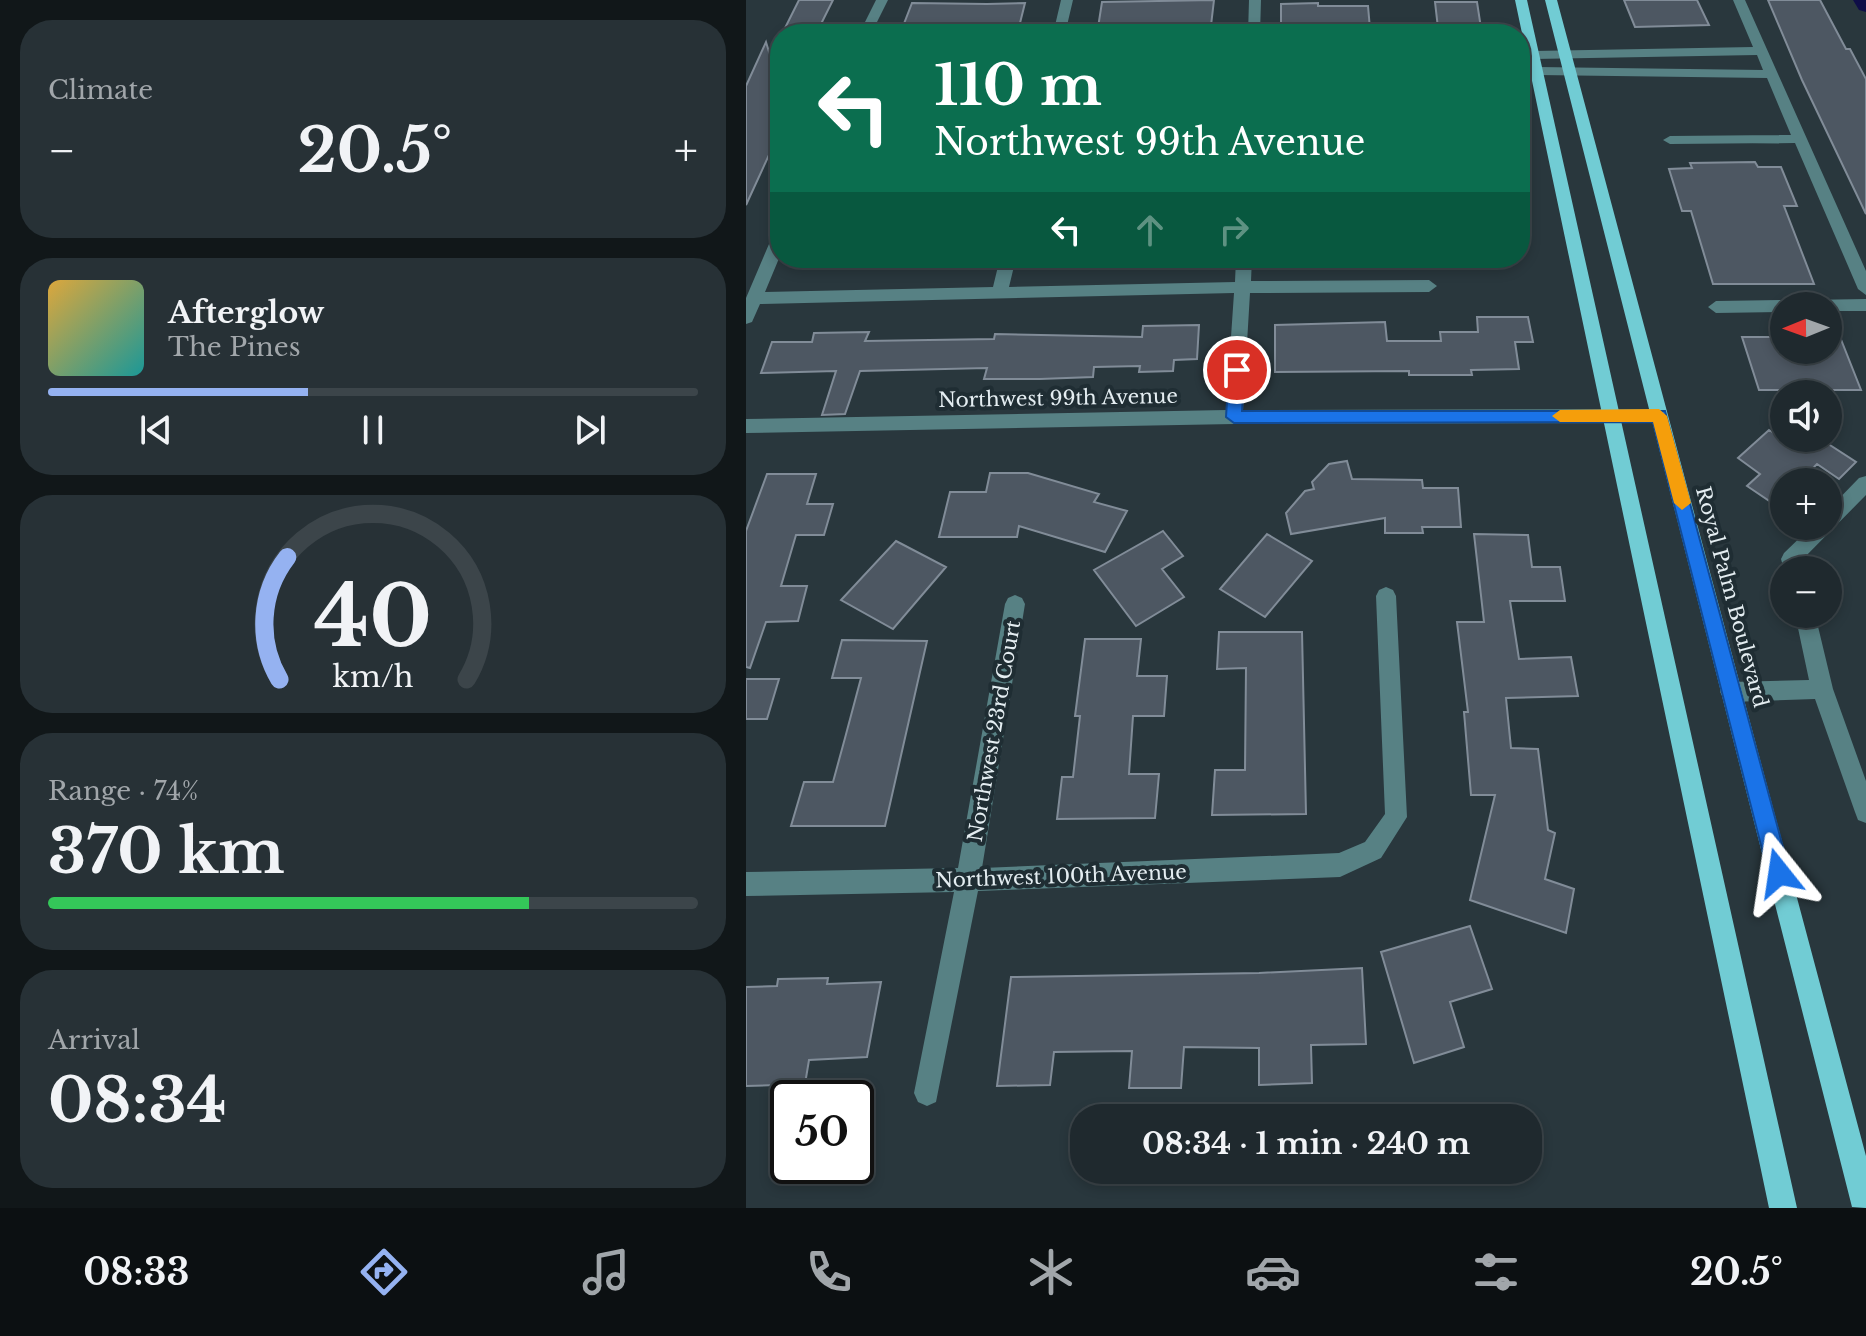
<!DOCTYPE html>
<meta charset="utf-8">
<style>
body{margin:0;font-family:"Libre Baskerville",serif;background:#273136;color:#f1f3f6;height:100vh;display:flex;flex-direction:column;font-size:30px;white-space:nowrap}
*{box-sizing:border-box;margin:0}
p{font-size:26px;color:#a1a6aa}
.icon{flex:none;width:44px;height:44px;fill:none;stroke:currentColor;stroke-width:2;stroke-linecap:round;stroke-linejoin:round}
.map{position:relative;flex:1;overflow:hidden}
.sheet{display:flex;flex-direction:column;gap:20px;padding:20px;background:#111719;width:746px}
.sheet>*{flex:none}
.guide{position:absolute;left:24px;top:24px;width:760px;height:244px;border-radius:32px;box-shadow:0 4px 12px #0003,0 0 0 2px #3c454a;background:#0b6e4f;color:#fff;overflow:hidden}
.needle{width:52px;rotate:269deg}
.fabs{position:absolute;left:1024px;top:292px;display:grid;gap:16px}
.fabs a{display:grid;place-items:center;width:72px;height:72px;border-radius:50%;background:#1f292e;box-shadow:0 4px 12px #0003,0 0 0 2px #3c454a;font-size:40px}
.speed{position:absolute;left:24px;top:1080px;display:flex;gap:16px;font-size:40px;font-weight:700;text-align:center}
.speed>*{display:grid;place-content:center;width:104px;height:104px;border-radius:50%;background:#1f292e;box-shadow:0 4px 12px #0003,0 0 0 2px #3c454a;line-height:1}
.speed .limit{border:4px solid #111;border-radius:12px;background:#fff;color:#111}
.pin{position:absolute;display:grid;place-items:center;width:68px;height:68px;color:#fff;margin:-34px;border:4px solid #fff;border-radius:50%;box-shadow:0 2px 8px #0007}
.me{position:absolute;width:88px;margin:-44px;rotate:345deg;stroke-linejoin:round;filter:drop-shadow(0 0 6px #0008)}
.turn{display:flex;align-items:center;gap:28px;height:168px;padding:0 32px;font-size:36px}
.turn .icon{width:104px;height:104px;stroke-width:2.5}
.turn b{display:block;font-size:56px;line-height:68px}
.lanes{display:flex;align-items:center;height:76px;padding:0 32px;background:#0003;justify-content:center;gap:40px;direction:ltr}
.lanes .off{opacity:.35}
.big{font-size:60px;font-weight:800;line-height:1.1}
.sheet .widget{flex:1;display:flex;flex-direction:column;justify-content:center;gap:12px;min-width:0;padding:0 28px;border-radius:32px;background:#273136}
.sheet .dial{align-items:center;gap:0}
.dial svg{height:208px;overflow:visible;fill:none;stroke:#3c454a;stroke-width:7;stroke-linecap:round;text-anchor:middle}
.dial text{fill:#f1f3f6;stroke:none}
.song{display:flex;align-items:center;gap:24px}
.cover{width:96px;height:96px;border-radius:12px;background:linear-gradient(135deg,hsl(40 70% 55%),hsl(180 70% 35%))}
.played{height:8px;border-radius:4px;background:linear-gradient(90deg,#95b2f1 40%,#3c454a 40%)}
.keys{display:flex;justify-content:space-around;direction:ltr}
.heat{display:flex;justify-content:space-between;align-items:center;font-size:44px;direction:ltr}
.charge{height:12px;border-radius:6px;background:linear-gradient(90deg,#34c759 74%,#3c454a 0)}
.trip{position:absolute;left:324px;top:1104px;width:472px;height:80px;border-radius:32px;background:#1f292e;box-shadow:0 4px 12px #0003,0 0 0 2px #3c454a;font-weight:800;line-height:80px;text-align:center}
.tab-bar{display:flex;height:128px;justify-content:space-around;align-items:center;background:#0c1012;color:#a1a6aa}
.tab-bar .icon{width:56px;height:56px}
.tab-bar .active{color:#95b2f1}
.tab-bar b{font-size:36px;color:#f1f3f6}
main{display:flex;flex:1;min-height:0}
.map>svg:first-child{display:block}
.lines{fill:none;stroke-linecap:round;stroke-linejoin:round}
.canal{fill:#0f0e48;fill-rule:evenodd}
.building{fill:#4d5762;stroke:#818c98;stroke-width:2}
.minor{fill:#578184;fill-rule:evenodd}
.major{fill:#71ccd4;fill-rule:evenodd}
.route{fill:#1a73e8;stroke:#114b97;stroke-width:2}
.slow{fill:#f59e0b}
.labels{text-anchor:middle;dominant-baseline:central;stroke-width:8;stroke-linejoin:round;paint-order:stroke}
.street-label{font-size:20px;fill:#e4edf1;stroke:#1f2d33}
</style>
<main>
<section class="sheet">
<div class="widget"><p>Climate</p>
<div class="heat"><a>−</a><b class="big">20.5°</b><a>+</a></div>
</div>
<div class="widget">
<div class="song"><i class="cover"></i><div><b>Afterglow</b><p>The Pines</p></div></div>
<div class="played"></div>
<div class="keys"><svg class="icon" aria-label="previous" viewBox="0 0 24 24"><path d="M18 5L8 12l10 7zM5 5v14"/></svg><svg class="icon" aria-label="pause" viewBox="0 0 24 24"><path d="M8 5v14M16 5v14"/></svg><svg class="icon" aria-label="next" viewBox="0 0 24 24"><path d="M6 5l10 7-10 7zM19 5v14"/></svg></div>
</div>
<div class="widget dial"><svg viewBox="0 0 100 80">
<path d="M14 69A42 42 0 1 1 86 69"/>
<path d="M14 69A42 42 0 0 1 17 22" stroke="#95b2f1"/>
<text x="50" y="56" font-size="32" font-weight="700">40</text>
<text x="50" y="72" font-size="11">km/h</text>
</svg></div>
<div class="widget"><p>Range · 74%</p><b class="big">370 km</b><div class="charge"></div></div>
<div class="widget"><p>Arrival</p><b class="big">08:34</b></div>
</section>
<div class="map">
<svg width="1120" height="1208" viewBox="0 0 1120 1208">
<rect width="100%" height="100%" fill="#29373d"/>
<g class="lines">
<path class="canal" d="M1107 0H1120V12L1113 10Z"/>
</g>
<path class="building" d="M53 0H87L70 34H36Z
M468 0 464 34H430L431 24H378L376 34H351L356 2Z
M878 0H951L963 25 889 27Z
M1022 0H1074L1100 49H1104L1120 79V214L1056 80Z
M689 2H731L735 28H692Z
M166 3 241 4 279 3 273 27H183L181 34H154Z
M572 3V6H622L624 29 535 31V4Z
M34 32V131L0 205V86L20 42 23 52Z
M1009 162 1012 167H1035L1051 206H1038L1068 284H967L945 211H936L923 169 946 168 944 163Z
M731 317H782L787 342H769L773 369 725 370 726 375H663V371L529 372V325L639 322 641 341H695L694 332H732Z
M453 325 451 359 428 360 427 371 393 372 394 366 348 367 347 377 294 379H238L241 368 114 371 99 414 76 415 90 371 15 373 26 342H66L68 333 123 332 119 341 248 339 249 334 396 337 397 326Z
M996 337H1038V350H1082V337H1094L1115 390H1013Z
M1023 430 1036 438H1073L1110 462 1093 479 1071 464 1053 482H1038V511L1001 486 1014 474 992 458Z
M601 461 606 479 676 480 677 488H712L715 527H676L677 533H639V518L545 534 540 513 559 491 568 489 566 482 583 464Z
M244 473H282L353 494 348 502 381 511 359 552 273 526 271 537H193L204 492H240Z
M21 474H70L61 504H87L78 535H50L35 586H61L52 621 20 622 4 668 0 667V531Z
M417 531 437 556 416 569 438 597 390 626 348 570Z
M521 534 566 561 519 617 474 589Z
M728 534 782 535 786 567H814L819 601H764L773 659 825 657 832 696 760 698 765 748 792 749 802 830 809 833 799 879 828 889 820 933 724 900 749 795H725L718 712H722L711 622H738Z
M150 541 200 567 147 629 95 600Z
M473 632H556L560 814 466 815 469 770H499L500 668 471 669Z
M339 639H395L391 676H421L418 716H387L383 774H413L409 818 311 819 316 777H327L334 716H329Z
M96 640 181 641 139 826H45L58 782H87L99 738 115 678H86Z
M0 679H33L21 719H0Z
M724 926 746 989 704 1002 718 1047 668 1063 635 952Z
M616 968 620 1044 565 1045 566 1083 513 1085V1048L438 1047 435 1088H383L386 1051 308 1052 304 1085 251 1086 265 977 513 973Z
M82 978 81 984 135 982 121 1057 63 1060 59 1084 0 1086V987L31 986 32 979Z"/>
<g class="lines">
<path class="minor" d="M130 0H142L125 34H113Z
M315 0H327L319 34H307Z
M503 0H515L514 34H502Z
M987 0H999L1120 271V295L1112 289 1049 143 924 144 917 140 924 136 1045 135 1021 78 792 75 785 71 792 67 1017 70 1011 55 788 59 781 55 788 51 1007 47Z
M34 232V256L19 292 247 287 254 258H270L263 287 489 282 490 258H506L505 281 683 280 691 286 683 292 504 293 497 410 913 409 922 416 913 423 488 424 0 433V419L480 410 488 293 14 304 6 322 0 324V298L26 237Z
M1120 299V311H1082V306H1053L1061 300Z
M1038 300 1046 306H1038V312L970 313 962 307 970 301Z
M1120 476V495L1055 561 1058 570H1038L1035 559 1038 553 1066 526H1082V510L1113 478Z
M640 587 647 590 650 596 661 817 635 858 594 877 232 891 190 1102 181 1106 172 1102 168 1093 208 892 0 896V872L212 868 259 604 262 598 269 595 276 598 279 604 236 868 593 853 619 842 639 814 630 596 633 590Z
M1049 614H1069L1087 689 1120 781V823L1112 820 1109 812 1069 699 985 702 978 699 974 692 978 685 985 682 1063 680Z"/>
<path class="major" d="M769 0H781L1051 1208H1023Z
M799 0H811L1120 1156V1208L1106 1207Z"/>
</g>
<path class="route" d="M491 364 499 370 496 411H919L1044 873 1041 881 1033 884 1025 881 1022 873 907 422 488 423 480 417 483 370Z"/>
<path class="slow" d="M913 409 921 416 945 503 936 510 928 503 907 422H814L806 416 814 410Z"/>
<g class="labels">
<g class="street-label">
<text transform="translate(312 398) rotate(-1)">Northwest 99th Avenue</text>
<text transform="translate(986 597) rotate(75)">Royal Palm Boulevard</text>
<text transform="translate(248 731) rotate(-80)">Northwest 23rd Court</text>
<text transform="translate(315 876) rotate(-2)">Northwest 100th Avenue</text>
</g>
</g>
</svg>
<div class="fabs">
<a><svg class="needle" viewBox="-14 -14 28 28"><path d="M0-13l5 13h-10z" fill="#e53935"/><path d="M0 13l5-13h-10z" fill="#a1a6aa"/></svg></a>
<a><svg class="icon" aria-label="sound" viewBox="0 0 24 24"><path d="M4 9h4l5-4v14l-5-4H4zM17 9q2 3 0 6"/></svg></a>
<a>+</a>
<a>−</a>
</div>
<div class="speed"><div class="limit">50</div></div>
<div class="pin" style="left:491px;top:370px;background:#d93025"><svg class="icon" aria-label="arrive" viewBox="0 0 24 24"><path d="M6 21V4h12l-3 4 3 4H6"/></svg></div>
<svg class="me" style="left:1033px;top:873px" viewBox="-20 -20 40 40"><path d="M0-17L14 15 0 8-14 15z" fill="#1a73e8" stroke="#fff" stroke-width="4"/></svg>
<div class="trip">08:34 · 1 min · 240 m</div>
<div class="guide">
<div class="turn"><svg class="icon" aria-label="left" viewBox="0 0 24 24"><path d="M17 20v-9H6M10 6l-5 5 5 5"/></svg><div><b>110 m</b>Northwest 99th Avenue</div></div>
<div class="lanes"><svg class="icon" aria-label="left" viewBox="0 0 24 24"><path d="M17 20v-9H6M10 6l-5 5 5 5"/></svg><svg class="icon off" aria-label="ahead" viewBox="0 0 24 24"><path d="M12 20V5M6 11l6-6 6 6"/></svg><svg class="icon off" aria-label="right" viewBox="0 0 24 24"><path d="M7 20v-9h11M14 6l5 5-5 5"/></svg></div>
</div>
</div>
</main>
<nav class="tab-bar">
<b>08:33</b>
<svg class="icon active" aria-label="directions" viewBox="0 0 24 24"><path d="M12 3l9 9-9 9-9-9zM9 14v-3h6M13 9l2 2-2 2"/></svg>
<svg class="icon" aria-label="music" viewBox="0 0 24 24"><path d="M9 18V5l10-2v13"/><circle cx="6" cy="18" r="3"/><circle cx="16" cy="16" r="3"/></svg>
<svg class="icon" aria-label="phone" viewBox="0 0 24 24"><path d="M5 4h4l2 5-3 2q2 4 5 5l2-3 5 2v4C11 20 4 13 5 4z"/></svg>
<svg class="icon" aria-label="climate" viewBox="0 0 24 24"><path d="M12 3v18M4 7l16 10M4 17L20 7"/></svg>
<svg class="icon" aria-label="car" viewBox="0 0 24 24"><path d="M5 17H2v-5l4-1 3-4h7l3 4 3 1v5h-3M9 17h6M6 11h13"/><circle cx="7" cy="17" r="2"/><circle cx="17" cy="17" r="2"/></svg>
<svg class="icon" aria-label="filters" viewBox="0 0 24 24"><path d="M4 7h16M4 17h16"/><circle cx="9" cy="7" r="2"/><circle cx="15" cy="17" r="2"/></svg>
<b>20.5°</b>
</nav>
